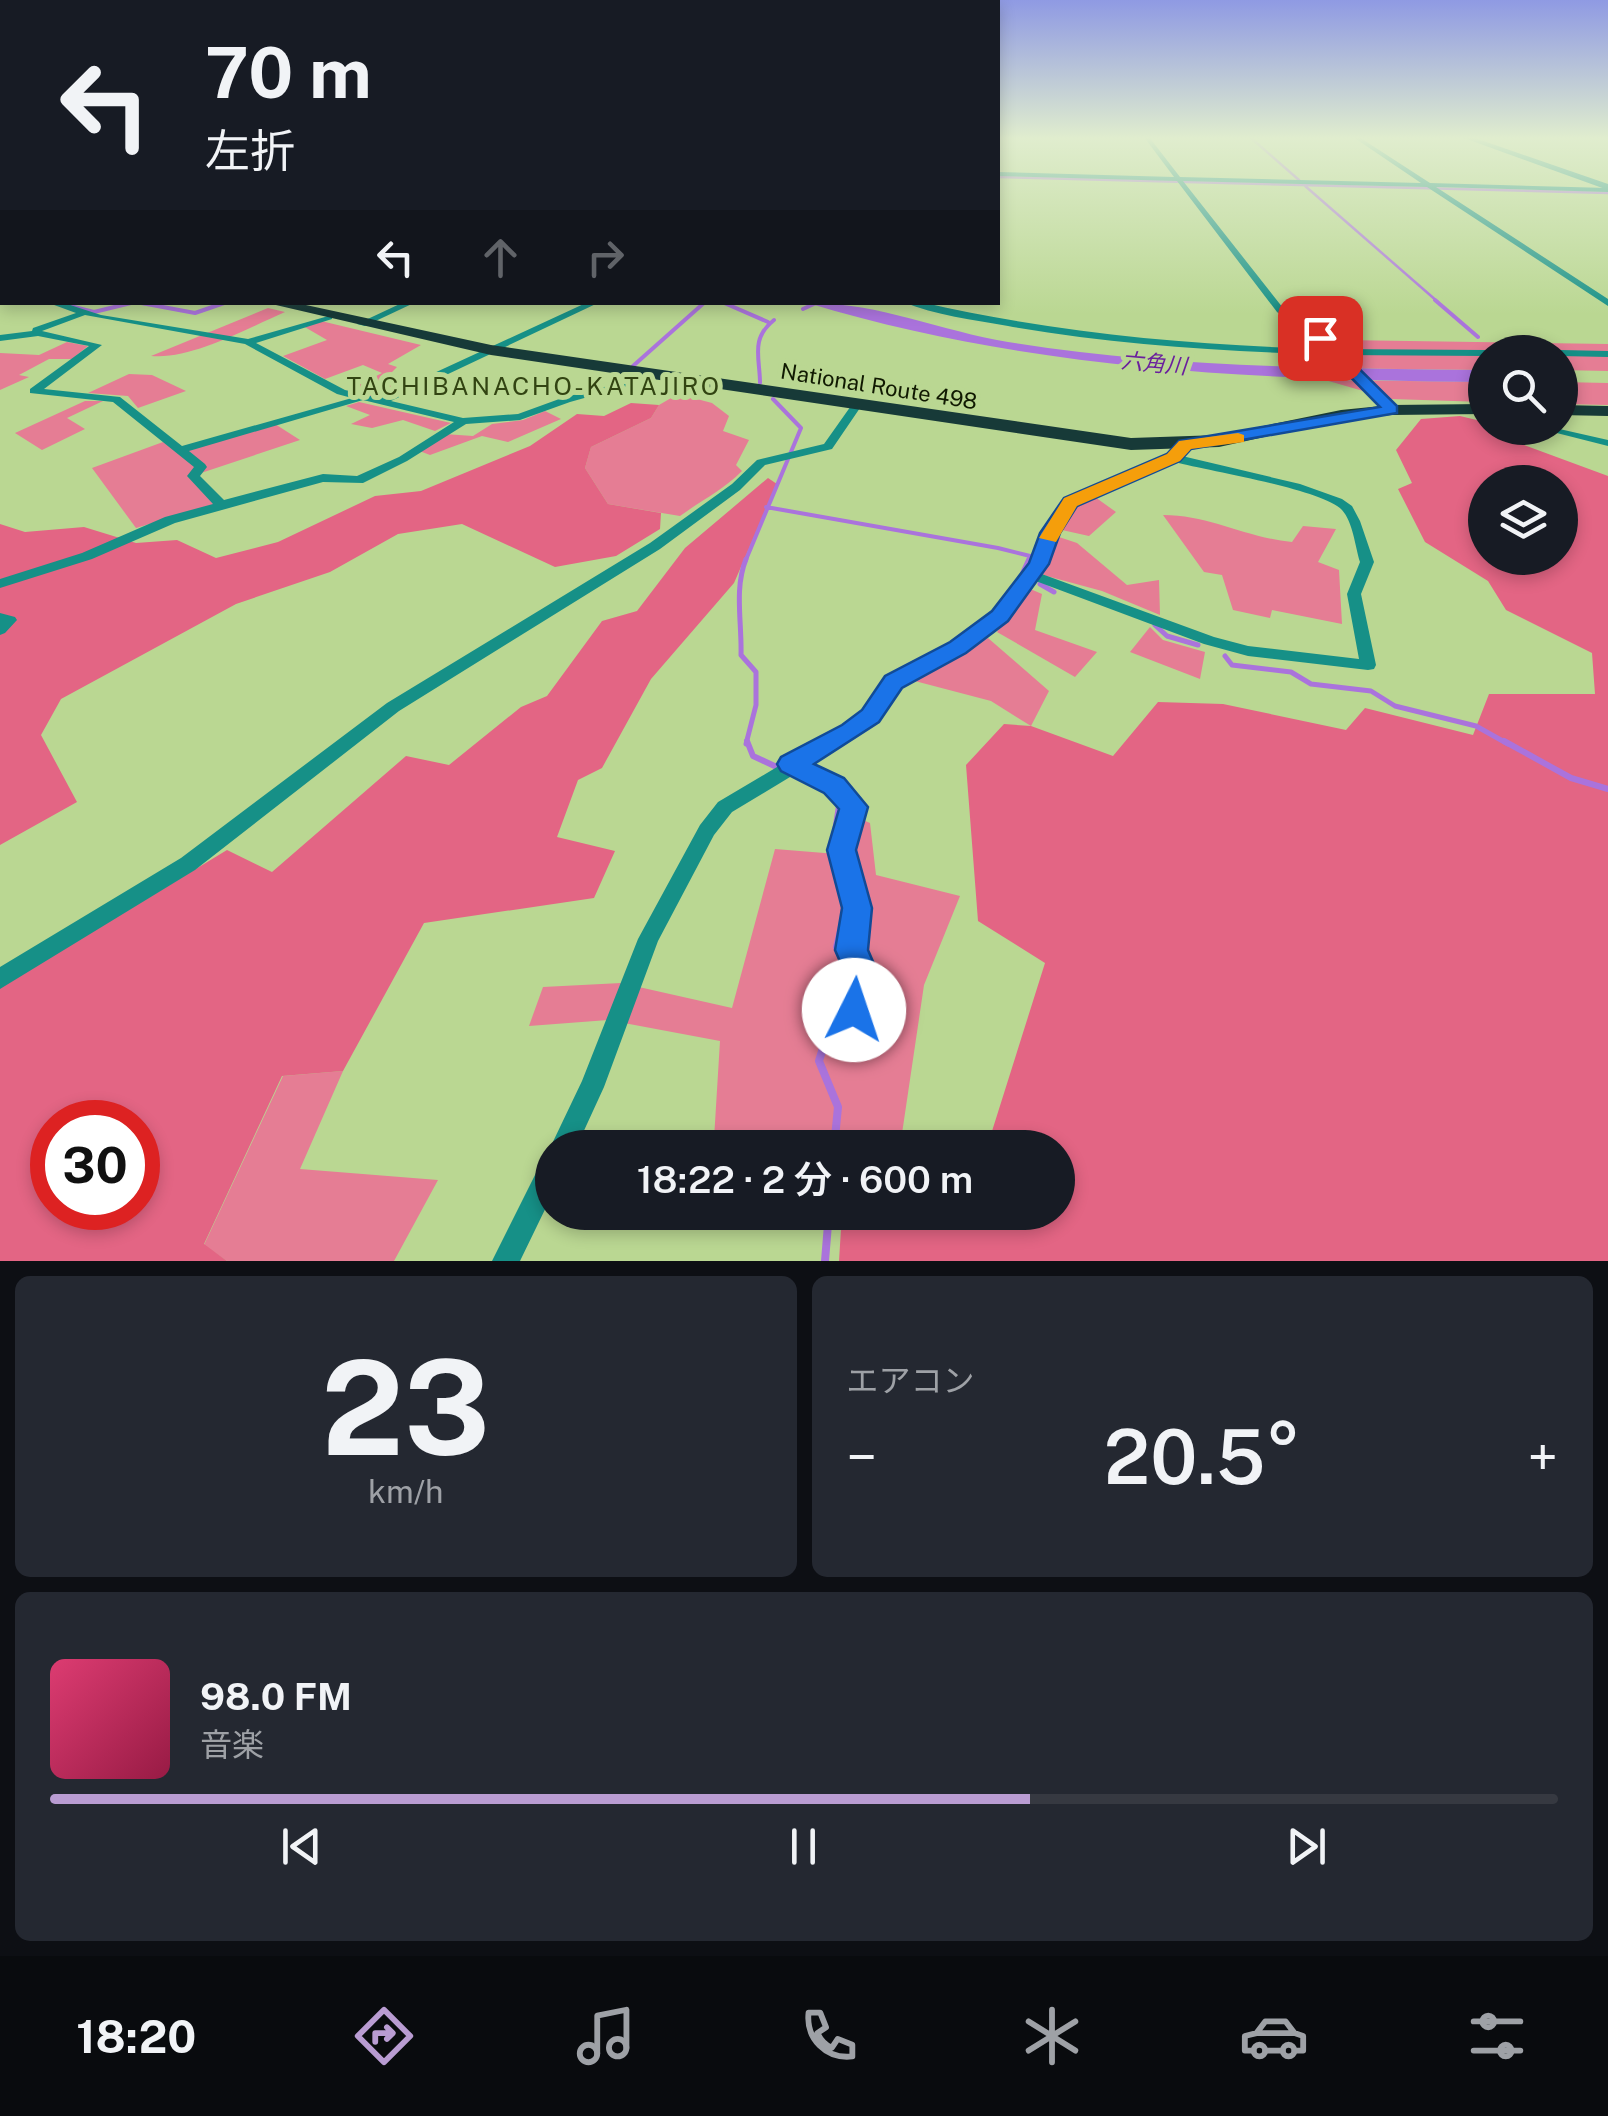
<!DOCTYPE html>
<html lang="ja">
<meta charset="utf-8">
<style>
body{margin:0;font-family:"Public Sans","Noto Sans JP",sans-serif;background:#242831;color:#f1f3f6;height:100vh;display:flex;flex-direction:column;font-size:38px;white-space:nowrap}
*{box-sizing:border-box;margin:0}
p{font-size:32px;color:#9ea1a6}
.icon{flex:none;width:55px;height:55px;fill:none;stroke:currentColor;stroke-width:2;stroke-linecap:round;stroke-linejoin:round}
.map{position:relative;height:1261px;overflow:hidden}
.details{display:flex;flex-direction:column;gap:15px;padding:15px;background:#0d0f14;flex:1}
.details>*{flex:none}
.banner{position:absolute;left:0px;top:0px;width:1000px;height:305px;box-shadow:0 5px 15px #0003;background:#171b24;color:#f1f3f6;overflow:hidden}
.buttons{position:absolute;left:1468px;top:335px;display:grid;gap:20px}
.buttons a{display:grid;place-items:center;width:110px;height:110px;border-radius:50%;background:#171b24;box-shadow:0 5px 15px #0003;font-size:50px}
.speed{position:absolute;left:30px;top:1100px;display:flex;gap:20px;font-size:50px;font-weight:700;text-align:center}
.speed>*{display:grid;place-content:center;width:130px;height:130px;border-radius:50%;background:#171b24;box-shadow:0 5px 15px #0003;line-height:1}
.speed .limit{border:15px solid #d22;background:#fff;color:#111}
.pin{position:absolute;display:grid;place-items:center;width:85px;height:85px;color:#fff;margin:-42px;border-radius:20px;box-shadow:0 5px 15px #0006}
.me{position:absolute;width:110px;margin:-55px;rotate:4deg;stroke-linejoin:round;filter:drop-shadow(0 0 8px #0008)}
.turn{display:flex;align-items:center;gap:35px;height:210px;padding:0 40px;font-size:45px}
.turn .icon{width:130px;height:130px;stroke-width:2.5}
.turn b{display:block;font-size:70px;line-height:85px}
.lanes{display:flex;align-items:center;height:95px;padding:0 40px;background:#0003;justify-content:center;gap:50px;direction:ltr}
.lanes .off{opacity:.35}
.big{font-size:75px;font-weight:600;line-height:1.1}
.details .tile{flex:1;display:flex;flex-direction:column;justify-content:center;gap:15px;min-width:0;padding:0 35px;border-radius:15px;background:#242831}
.details .dial{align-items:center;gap:0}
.dial b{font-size:130px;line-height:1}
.song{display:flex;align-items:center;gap:30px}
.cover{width:120px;height:120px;border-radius:15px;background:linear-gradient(135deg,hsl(340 70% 55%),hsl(340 70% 35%))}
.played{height:10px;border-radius:5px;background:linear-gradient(90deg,#b99cd2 65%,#363941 65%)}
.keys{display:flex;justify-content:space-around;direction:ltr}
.heat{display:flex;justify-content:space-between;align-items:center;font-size:55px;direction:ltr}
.details .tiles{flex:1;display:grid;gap:15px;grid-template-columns:1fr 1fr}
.tile:last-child{grid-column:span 2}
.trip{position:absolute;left:535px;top:1130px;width:540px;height:100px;border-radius:50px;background:#171b24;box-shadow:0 5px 15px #0003;font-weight:600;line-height:100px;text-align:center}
.tabs{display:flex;height:160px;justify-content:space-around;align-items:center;background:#090b0e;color:#9ea1a6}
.tabs .icon{width:70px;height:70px}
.tabs .current{color:#b99cd2}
.tabs b{font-size:45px;color:#f1f3f6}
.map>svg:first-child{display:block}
.green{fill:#e57d94}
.forest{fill:#e36584;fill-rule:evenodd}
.water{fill:#aa73dc}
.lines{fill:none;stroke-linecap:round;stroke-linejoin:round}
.stream-far4{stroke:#aa73dc;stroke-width:2.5}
.stream-far3{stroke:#aa73dc;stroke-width:4}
.stream-far2{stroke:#aa73dc;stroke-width:5}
.stream-far1{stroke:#aa73dc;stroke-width:6}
.stream{stroke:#aa73dc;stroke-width:8}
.river{fill:#aa73dc;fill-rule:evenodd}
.minor{fill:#169087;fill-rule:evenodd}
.tertiary{fill:#169087;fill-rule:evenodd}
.trunk{fill:#173a38;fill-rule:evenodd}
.route{fill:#1a73e8;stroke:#114b97;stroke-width:2.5}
.slow{fill:#f59e0b}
.labels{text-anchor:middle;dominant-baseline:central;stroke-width:10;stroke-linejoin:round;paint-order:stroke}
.far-water-label{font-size:22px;font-style:italic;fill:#6a1f9d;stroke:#bad792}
.far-street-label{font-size:22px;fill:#101901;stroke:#bad792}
.far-quarter-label{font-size:25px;letter-spacing:2.5px;fill:#324412;stroke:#bad792}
</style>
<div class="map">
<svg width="1608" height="1261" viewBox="0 0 1608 1261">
<rect width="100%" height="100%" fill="#bad792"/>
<path class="green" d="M268 308 285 312C248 328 191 360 151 356Z
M321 321 421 345 388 364 397 367 391 373 409 383 371 398 347 391 382 373 363 365 325 379 283 356 327 340 303 326Z
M1342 340 1608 344V371L1560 370V352H1485V370L1315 368 1313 364Z
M67 342 88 346 72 359H49L19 375 29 377 0 390V353L39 355Z
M129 374 152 375 186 391 138 408 128 396 88 393Z
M1325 380 1485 382V402L1391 399Z
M1560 382 1608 383V405L1560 404Z
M678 394 712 403 729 416 723 431 749 440 736 465 742 471C723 490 702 500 680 516L608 504 585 468 591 447 651 418 659 405Z
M85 401H103L67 418 85 429 42 450 15 433Z
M359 402 451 423 435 431 403 420 372 428 351 424 370 415 346 406Z
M545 411 561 419 508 442 482 436 430 455 417 450 444 434 473 436 492 424 523 420Z
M275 424 300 440 189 477 217 504 136 528 92 468 163 442 179 453Z
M1095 497 1116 512 1089 536 1062 530 1073 508Z
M1163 515C1210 515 1243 537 1292 542L1303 526 1336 529 1318 562 1339 570 1342 624 1272 610 1270 618 1233 610 1222 575 1204 572Z
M1056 536 1077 543 1127 585 1159 580 1160 615 1102 591 1043 575Z
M1028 588 1042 594 1035 630 1097 652 1075 677 997 632Z
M1150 627 1163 640 1205 652 1200 679 1130 652Z
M988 638 1049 691 1031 726 991 701 911 680Z
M858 818 870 823 876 875 960 896 924 985 900 1147H767L714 1139 720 1041 608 1020 529 1026 543 987 621 983 732 1008 775 849 849 855Z
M343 1071 300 1169 438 1180 394 1261H227L204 1245 283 1076Z"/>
<path class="forest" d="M631 403 659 405 651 418 591 447 585 468 608 504 661 513 660 529 616 556 555 567 462 524 398 534 330 572 236 604 61 699 41 735 77 802 0 845V524L25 532 84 527 136 543 177 540 216 558 278 542 375 496 421 491 530 446 577 414 604 416Z
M1460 416 1485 422V428H1500L1516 442 1608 476V1261H839L842 1213 1058 1212V1148L987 1147 1045 963 978 921 966 765 1004 724 1031 726 1113 756 1158 702 1223 704 1346 730 1365 708 1473 735 1489 694H1595L1592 653 1506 610 1488 581 1425 542 1398 489 1412 483 1396 450 1421 419ZM1560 482V558H1485V482Z
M768 478 777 484 734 583 651 679 602 768 578 780 557 837 615 851 594 898 424 923 343 1071 282 1076 204 1244 227 1261H0V988L227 850 272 872 406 756 449 765 521 707 547 696 602 621 637 611 685 548ZM52 1122H138V1208H52Z"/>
<path class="water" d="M808 303C877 302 941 331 1008 342 1166 368 1326 368 1485 370V382C1256 380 1029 370 808 303Z"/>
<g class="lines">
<path class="stream-far4" d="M1250 137 1299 180
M998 177 1608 193
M1304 185 1438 302"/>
<path class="stream-far3" d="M1435 300 1478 337
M136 302 195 313 227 302
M722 302 768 322
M70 306 94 312 135 302
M803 309 818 302
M633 366 705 302
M760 383C760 358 750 339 774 320
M766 507 998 548 1030 556 1028 562
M745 562 801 428 773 399"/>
<path class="stream-far2" d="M746 559C734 589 742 622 741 655L756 672V705L746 744
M1023 572 1029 559
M1040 584 1054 592
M1155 625 1167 636 1198 645
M1225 656 1232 665 1291 672 1311 684 1371 691 1395 706 1476 726 1508 744"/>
<path class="stream-far1" d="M747 741 753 756 781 769
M1504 741 1571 778 1608 789
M791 773 813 783
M828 789 839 806 832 851 845 910 836 947 848 973"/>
<path class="stream" d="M834 1148 838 1107 819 1061 847 971
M825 1261 829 1212"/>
<path class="river" d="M0 144H2V152H0Z"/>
<path class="minor" d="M1144 137H1149L1180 177 1421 183 1353 137H1359L1430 183 1608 188V192L1436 187 1608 299V306L1427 187 1183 181 1283 308 1323 336 1336 349 1485 350 1489 352H1485V356L1342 355 1395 408 1396 410 1391 413 1387 412 1331 355C1223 351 1115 345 1008 326 974 320 935 315 903 302H921C1054 333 1189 345 1325 349L1277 312 1177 181 998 176V172L1174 177Z
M0 150H2V154H0Z
M0 215H2V219L0 220Z
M0 285H2V290H0Z
M46 302H61L101 315 248 339 332 315V319L256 343 345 390 380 398 588 302H600L391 401 463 418 518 414 562 398 658 373 663 376 570 402 520 420 466 424 407 461 363 483 323 482 175 523 92 559 0 588V579L82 553 165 517 213 504 187 476 194 467 113 402 30 393V389L89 346 38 336 0 341V335L32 331 33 328 76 313ZM85 315 245 344 337 394 352 398 182 446 120 397 44 389 102 345 42 331ZM363 400 454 422 399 457 357 476 323 474 224 500 200 476 207 467 205 464 189 451Z
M404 302H416L365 326 357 324Z
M1560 350 1608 351V357L1560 356V352H1556Z
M853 403 862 405 832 449 765 465 740 490 660 549 399 711 195 870 0 989V967L181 858 387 703 650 543 732 484 757 460 824 444Z
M1537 428H1555L1608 440V446Z
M1185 442 1191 445 1182 456 1300 484 1342 499 1352 506 1360 521 1374 562 1361 594 1376 665 1374 669 1368 670 1248 656 1204 644 1033 580 989 633 899 686 877 720 857 736 809 765 840 780 863 807 851 850 867 908 862 950 876 980 862 1017 854 1021 846 1017 843 1010 854 980 840 950 847 908 831 850 844 808 828 790 795 774 732 812 714 835 658 941 604 1087 576 1148H552V1153L550 1148 582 1081 638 939 700 825 718 802 782 764 785 759 793 758 845 728 865 712 887 678 979 627 1032 563 1043 533 1066 499 1170 456 1181 443ZM1175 462C1208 471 1322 489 1342 510 1353 522 1355 546 1360 562L1347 594 1359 659 1248 646 1214 637 1039 573C1054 554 1056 528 1072 509 1081 497 1156 470 1175 462Z
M0 613 15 617 17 620 5 633 0 635Z
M552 1155V1195L520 1261H492L543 1159Z"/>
<path class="tertiary" d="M1461 137H1472L1608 184V190Z"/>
<path class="trunk" d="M0 240H2V248H0Z
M263 302H292L491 345 1131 438 1219 435 1341 410 1391 405 1485 404V414L1391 415 1341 420 1219 447 1131 450 491 355Z
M1560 405 1608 406V416L1560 415Z"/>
</g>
<linearGradient id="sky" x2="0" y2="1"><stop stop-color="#8f9ae3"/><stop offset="0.44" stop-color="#e0edce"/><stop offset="1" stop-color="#e0edce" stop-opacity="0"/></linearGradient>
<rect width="1608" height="314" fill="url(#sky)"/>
<path class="route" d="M1315 335H1325L1397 406V413L1191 449 1180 461 1077 506 1060 533 1049 564 1008 621 966 653 902 688 879 722 814 764 844 778 868 807 856 850 872 908 868 950 881 980 866 1022 854 1026 842 1022 837 1010 848 980 835 950 842 908 827 850 839 809 824 793 781 771 777 764 781 757 842 725 862 710 885 676 950 642 992 611 1029 563 1040 533 1064 498 1167 454 1179 441 1380 407 1315 341Z"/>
<path class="slow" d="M1238 433 1244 435V442L1191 449 1180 461 1077 506 1056 542 1039 538 1064 498 1167 454 1179 441Z"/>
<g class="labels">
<g class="far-water-label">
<text transform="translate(1154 363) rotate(5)">六角川</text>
</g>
<g class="far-street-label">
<text transform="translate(879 386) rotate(9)">National Route 498</text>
</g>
<g class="far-quarter-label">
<text x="534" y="386">TACHIBANACHO-KATAJIRO</text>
</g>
</g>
</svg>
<div class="buttons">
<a><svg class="icon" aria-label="search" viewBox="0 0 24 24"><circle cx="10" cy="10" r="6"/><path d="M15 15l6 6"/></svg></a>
<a><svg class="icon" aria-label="layers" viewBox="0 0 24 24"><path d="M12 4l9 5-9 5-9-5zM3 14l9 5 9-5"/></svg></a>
</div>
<div class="speed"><div class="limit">30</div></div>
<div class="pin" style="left:1320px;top:338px;background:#d93025"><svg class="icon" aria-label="arrive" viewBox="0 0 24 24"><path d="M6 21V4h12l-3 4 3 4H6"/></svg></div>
<svg class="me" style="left:854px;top:1010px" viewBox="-20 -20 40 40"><circle r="19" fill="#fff"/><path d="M0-13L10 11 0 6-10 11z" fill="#1a73e8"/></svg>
<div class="trip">18:22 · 2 分 · 600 m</div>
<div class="banner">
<div class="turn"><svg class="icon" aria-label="left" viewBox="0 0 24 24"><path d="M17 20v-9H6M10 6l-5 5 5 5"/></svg><div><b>70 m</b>左折</div></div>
<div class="lanes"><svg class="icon" aria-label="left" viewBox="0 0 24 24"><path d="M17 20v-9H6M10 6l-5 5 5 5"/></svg><svg class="icon off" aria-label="ahead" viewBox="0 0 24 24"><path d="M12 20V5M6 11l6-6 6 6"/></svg><svg class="icon off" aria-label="right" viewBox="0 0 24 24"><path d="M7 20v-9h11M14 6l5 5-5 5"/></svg></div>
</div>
</div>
<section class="details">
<div class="tiles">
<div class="tile dial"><b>23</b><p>km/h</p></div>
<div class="tile"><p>エアコン</p>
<div class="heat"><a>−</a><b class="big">20.5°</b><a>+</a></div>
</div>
<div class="tile">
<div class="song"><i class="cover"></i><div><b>98.0 FM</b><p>音楽</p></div></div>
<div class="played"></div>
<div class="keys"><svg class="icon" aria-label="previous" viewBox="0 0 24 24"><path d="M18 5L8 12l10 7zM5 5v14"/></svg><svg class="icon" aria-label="pause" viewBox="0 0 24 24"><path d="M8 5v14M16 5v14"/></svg><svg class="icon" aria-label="next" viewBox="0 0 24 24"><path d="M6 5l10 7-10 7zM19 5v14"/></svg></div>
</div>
</div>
</section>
<nav class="tabs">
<b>18:20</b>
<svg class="icon current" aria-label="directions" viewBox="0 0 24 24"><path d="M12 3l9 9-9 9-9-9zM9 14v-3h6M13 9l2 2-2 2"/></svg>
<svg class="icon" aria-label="music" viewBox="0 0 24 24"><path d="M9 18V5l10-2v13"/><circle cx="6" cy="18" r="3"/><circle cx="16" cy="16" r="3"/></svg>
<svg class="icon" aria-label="phone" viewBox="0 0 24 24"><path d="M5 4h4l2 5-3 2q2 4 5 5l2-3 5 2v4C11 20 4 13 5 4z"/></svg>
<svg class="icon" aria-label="climate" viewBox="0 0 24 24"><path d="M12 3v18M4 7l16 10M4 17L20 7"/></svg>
<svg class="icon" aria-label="car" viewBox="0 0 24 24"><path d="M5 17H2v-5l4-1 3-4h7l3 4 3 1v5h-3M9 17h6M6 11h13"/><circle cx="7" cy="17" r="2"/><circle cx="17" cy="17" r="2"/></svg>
<svg class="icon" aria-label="filters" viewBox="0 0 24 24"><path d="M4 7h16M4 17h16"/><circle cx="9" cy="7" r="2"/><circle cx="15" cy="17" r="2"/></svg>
</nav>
